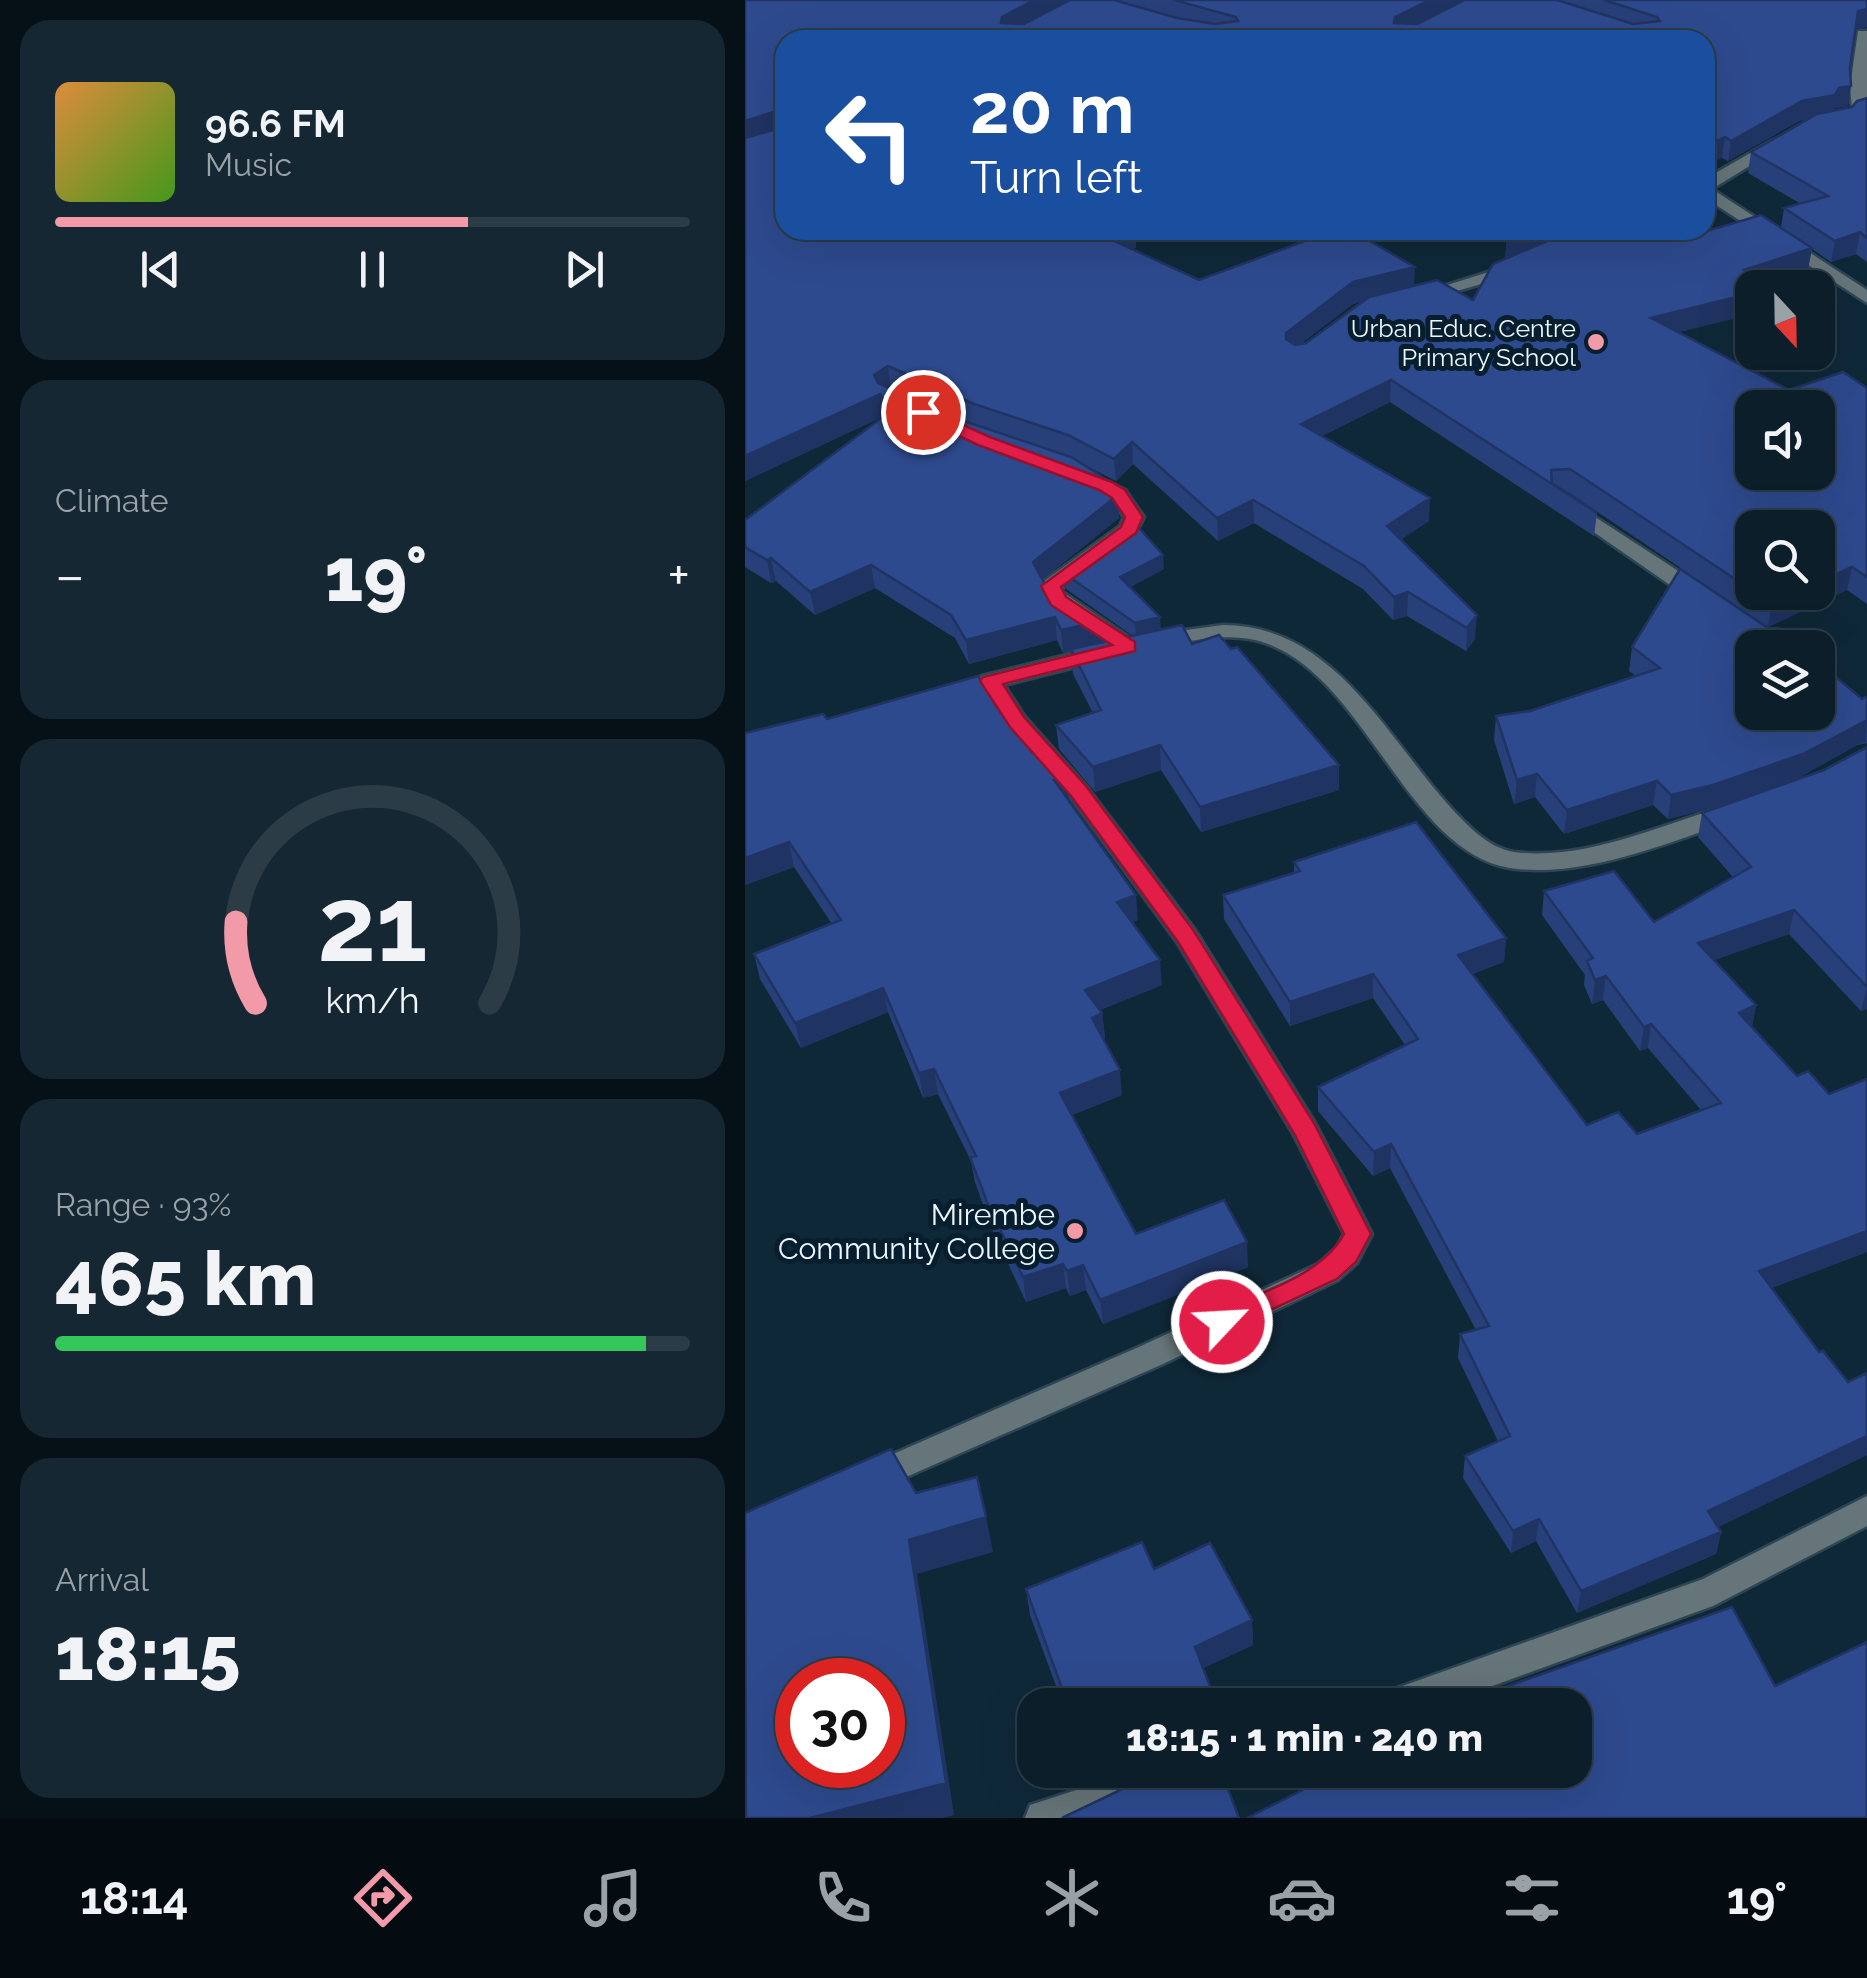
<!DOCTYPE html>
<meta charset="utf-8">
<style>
body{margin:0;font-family:Raleway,sans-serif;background:#142732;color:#f1f3f6;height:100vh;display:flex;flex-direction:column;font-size:38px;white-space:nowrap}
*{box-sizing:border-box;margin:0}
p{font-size:32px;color:#9aa2a8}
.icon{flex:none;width:55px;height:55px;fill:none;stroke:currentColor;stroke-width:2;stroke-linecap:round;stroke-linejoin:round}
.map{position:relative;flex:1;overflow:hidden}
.side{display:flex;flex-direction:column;gap:20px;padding:20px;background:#061017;width:745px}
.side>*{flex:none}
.hud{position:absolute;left:30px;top:30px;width:940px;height:210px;border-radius:30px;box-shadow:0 10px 40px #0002,0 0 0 2px #2b3c47;background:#1a4fa0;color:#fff;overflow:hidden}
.needle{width:65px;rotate:158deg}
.tools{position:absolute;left:990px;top:270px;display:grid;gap:20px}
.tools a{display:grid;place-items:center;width:100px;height:100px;border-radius:20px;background:#0b1e2a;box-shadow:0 10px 40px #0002,0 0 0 2px #2b3c47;font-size:50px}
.speed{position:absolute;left:30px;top:1658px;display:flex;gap:20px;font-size:50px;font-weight:700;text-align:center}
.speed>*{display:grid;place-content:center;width:130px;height:130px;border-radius:50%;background:#0b1e2a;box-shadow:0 10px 40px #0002,0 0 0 2px #2b3c47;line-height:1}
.speed .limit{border:15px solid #d22;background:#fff;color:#111}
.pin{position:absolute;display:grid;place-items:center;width:85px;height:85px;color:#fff;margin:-42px;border:5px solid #fff;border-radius:50%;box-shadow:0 2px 10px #0007}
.me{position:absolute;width:110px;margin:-55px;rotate:65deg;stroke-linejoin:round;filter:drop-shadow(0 0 8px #0008)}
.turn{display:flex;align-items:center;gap:35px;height:210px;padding:0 30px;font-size:45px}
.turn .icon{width:130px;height:130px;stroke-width:2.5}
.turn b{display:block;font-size:70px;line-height:85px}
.big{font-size:75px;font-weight:800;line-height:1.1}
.side .widget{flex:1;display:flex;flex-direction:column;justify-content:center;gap:15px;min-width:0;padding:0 35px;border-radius:30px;background:#142732}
.side .dial{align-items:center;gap:0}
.dial svg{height:260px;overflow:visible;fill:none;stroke:#2b3c47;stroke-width:7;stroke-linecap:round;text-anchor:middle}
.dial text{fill:#f1f3f6;stroke:none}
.song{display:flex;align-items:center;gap:30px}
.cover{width:120px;height:120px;border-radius:15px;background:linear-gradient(135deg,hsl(30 70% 55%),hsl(100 70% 35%))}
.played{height:10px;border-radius:5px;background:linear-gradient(90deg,#f39aa8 65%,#2b3c47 65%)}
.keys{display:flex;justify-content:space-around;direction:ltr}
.heat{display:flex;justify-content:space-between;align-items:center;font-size:55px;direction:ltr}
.charge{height:15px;border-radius:8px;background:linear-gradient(90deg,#34c759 93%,#2b3c47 0)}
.trip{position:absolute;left:272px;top:1688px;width:575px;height:100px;border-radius:30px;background:#0b1e2a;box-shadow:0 10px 40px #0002,0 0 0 2px #2b3c47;font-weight:800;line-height:100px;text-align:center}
.menu{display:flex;height:160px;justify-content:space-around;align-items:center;background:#040c11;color:#9aa2a8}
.menu .icon{width:70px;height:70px}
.menu .selected{color:#f39aa8}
.menu b{font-size:45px;color:#f1f3f6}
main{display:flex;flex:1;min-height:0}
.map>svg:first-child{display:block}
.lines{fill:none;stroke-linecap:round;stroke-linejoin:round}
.minor-casing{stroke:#2e4554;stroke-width:5}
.minor{fill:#667579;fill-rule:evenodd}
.wall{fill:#28407a;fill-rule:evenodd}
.shaded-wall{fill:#203463}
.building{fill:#2e4a8e;stroke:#203463;stroke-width:2.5;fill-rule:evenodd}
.route{fill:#e11d48;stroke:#92132f;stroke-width:2.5}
.poi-dot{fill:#f39aa8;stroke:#061e2d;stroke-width:4}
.labels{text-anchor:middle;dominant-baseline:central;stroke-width:10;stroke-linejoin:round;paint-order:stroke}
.far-poi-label{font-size:25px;fill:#ebf6ff;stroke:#061e2d;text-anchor:end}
.poi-label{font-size:30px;fill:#ebf6ff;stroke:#061e2d;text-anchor:end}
</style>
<main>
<section class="side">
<div class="widget">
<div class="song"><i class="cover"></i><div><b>96.6 FM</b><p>Music</p></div></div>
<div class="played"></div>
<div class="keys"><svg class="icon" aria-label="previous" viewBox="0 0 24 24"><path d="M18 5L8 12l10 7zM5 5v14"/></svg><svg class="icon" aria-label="pause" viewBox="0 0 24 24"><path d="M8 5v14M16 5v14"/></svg><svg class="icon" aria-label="next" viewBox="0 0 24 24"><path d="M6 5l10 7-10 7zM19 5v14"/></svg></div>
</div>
<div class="widget"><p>Climate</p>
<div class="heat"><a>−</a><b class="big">19°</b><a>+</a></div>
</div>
<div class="widget dial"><svg viewBox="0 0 100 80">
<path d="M14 69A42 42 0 1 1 86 69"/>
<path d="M14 69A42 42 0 0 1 8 44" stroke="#f39aa8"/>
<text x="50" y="56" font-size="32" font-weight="700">21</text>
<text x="50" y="72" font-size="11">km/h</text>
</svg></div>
<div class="widget"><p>Range · 93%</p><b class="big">465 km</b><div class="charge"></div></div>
<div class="widget"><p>Arrival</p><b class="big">18:15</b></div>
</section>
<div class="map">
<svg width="1122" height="1818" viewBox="0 0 1122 1818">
<rect width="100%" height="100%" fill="#0f2838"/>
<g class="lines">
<defs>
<path id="minor" d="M1113 31H1122V113L1097 123 1089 115 1107 109 1105 87Z
M1028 140 1042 143 967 189 1122 290V303L960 198V179Z
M769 264 775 265V273L673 302 664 297Z
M338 470 380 490 399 517 391 533 321 582 316 591 391 642 394 647 391 652H375L295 594 298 582 375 526 379 517 366 498 331 480 328 476Z
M824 500 964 591 967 596 964 601H948L817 510 814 506Z
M478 625C589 625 641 737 707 809 724 827 744 848 769 852 843 861 916 824 985 805L997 813 993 819C925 842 839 879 765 868 659 851 617 665 510 640 478 633 443 641 412 648L401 641 412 634Z
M358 646 369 653 366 658 259 685 280 717 341 786 450 930 570 1123 627 1234 612 1263 593 1280 418 1364 127 1492 116 1488 111 1478 116 1468 396 1346 573 1264 592 1247 599 1234 549 1135 432 942 325 796 264 727 240 690H224L221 685 237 676Z
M1122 1496V1526L968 1606 695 1705H632L637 1693 649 1689 958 1579Z
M393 1770H466L460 1782 353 1818H280L285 1805Z"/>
</defs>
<use href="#minor" class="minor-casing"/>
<use href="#minor" class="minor"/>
</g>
<path class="wall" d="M0 0H323V1L325 0H1122V27L1110 30 1105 67 1103 106 1090 108 1089 111 1107 107 1122 98V262L1111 254 1086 262 1067 249 1063 269 1017 284 933 332 1044 390 1122 388V604L1102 590 1023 627 823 492H820L852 513 849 536 645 402 577 436 684 521 655 540 730 639 721 651 662 616 648 620 618 589 509 523 473 541 388 464 371 481 336 463 373 495 374 518 297 580 301 586 356 621 357 642 388 636 321 589 320 574 419 569 385 587 416 630 447 644 594 790 456 832 416 770 350 792 314 749 311 725 348 713 328 674 326 652 318 653 312 640 224 664 210 638 130 588 70 615 31 581 26 583 0 567V520L139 416 0 481ZM40 40H960L977 158 983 161 1054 121 1064 119 1006 152 1003 173 1056 204 1039 208 1036 228 955 233 950 230H745L762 238 760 259 728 300 669 286 454 280 387 249 391 247 390 230H40ZM618 301 561 343 555 344 608 304ZM1008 528 1072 592H1008Z
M887 647 1117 699 1122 698V743L1112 745 1053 778 964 809 923 819 908 805 819 834 790 797 769 804 749 740 751 716 785 711 891 676 884 671Z
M82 719 274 736 321 776 324 800 393 920 387 922 417 985 355 1010 357 1013 360 1038 358 1039 377 1095 327 1115 391 1234 503 1267 358 1324 341 1290 325 1296 321 1288 281 1302 246 1227 230 1182 226 1161 193 1094 178 1098 143 1012 56 1048 15 979 9 954 87 924 49 867 0 885V733Z
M1122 747V1009L1116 1011 1044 934 969 960 1011 1005 1007 1026 1052 1076 1084 1094 1122 1079V1252L1026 1288 1074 1352 1103 1382 1122 1373V1455L973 1527 976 1532 971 1554 832 1613 791 1541 766 1553 718 1478 720 1456 753 1441 713 1358 715 1334 731 1330 645 1168 628 1176 573 1111V1087L660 1045 628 998 545 1026 479 919 478 895 549 873V862L761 938 759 962 727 974 842 1125 892 1134 956 1110 903 1048 895 1051 858 1000 847 1004 839 985 840 975 797 915 799 891 909 922 988 877 953 837 957 813 1079 770Z
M409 1569 507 1620 508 1645 458 1668 472 1705H318L285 1615 281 1589Z"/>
<path class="shaded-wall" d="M289 0H323V2L259 37 256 23 257 17Z
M685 0H723L648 40 650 17Z
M1122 9V27L1109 30 1113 11Z
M1106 86 1103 106 1090 108 1086 115 1054 121 983 161 986 141 1057 101 1094 88Z
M35 110 39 130 0 143V121Z
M980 137 977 158 960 166V147Z
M382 230H390L391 247 366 261 365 239Z
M783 230H836L760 260 762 238Z
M1115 232 1111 254 1086 262 1090 241Z
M1067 248 1063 269 996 291 999 270Z
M670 267 669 288 608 304 541 355V333L608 282Z
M1008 293V314L903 340 906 318Z
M143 366 146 388 135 395 139 416 0 481V456Z
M646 380 645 402 556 446V424Z
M387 442 388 464 371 481 369 459Z
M373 495 374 518 290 585 288 562Z
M685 498 684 521 641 549 642 526Z
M508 500 509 523 473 541 472 518Z
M418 555 419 569 376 591 375 577Z
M26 558 31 581 26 583 22 560Z
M126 565 130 588 70 615 65 592Z
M1107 567 1102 590 1023 627 1027 604 1052 592H1072V583Z
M663 592 662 616 648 620 649 597Z
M732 615 730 639 721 651 722 628Z
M310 617 312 640 224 664 221 640Z
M415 617 416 632 391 638 390 623Z
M356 621 358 644 318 653 316 630Z
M1122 720 1121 742 1112 745 1053 778 964 809 923 819 926 795Z
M415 745 416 770 350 792 348 767Z
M594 765V790L456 832 455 807Z
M792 774 790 797 769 804 772 780Z
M321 776 324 800 309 780Z
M912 781 908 805 819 834 822 810Z
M44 842 49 867 0 885V858Z
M391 895 393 920 374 927 372 902Z
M1049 910 1044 934 949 967 953 943Z
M761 938 759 962 711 979 713 955Z
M415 960 417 985 342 1015 340 990Z
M628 974V998L545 1026V1002Z
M861 976 858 1000 847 1004 850 980Z
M1122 987V1009L1116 1011Z
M138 988 143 1012 56 1048 50 1023Z
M1011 1005 1006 1029 994 1013Z
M357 1013 360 1038 349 1043 347 1018Z
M906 1024 903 1048 895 1051 899 1027Z
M189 1069 193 1094 178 1098 174 1073Z
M375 1070 377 1095 318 1118 315 1093Z
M646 1144 645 1168 628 1176 629 1152Z
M1122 1231V1252L1008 1295 1014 1271Z
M502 1242 503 1267 358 1324 355 1300Z
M318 1264 321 1288 281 1302 278 1277Z
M338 1265 341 1290 325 1296 322 1271Z
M1122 1436V1455L958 1534 963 1511Z
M241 1517 248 1552 172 1574 209 1815 197 1818H65L164 1540Z
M794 1519 791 1541 766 1553 768 1531Z
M976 1532 971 1554 832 1613 836 1591Z
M507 1620 508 1645 452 1671 450 1647Z
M343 1770H380L345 1779Z"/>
<path class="building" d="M0 0H289L257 17 256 23 279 24 325 0H369L432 18 470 24 493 21 491 17 429 0H685L650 17 649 23 672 24 720 0H812L888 24 915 21 912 17 859 0H1122V9L1113 11 1105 67 1106 86 1094 88 1090 95 1057 101 986 141 980 137 960 147V40H40V114L35 110 0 121Z
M1122 98V238L1115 232 1090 241 1039 208 1083 196 1006 152 1072 114 1107 107 1112 101Z
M40 115V230H382L365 239 454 280 587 231 604 241 616 236 670 267 608 282 541 333V339L550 345 561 343 624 297 692 280 728 300 748 264 828 230H950L955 233 1016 215 1067 248 999 270 1022 288H1008V293L906 318 1044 390 1098 372 1122 388V577L1107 567 1072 583V528H1008V591L825 469 806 470 807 483 852 513 646 380 556 424 685 498 642 526 732 615 722 628 663 592 649 597 619 566 508 500 472 518 387 442 369 459 323 435 229 404 143 366 129 375 133 383 219 421 326 457 355 475 373 495 288 562 301 586 356 621 316 630 310 617 221 640 206 615 126 565 65 592 26 558 22 560 0 547V520L146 411 135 394 0 456V138L38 127ZM1008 408H1072V472H1008Z
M766 230H783L762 238Z
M389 522 418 555 375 577 415 617 390 623 320 574Z
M935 569 1023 628H1034L1057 648H1008V712H1072V661L1117 699 1120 697 1122 698V720L1058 754 968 785 926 795 912 781 822 810 792 774 772 780 751 716 785 711 915 668 887 647Z
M1010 592H1052L1027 604Z
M437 625 447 644 474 635 486 649 492 647 594 765 455 807 415 745 348 767 311 725 356 710 326 649Z
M233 676 274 736 284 733 321 776 309 780 391 895 372 902 415 960 340 990 357 1013 347 1018 375 1070 315 1093 391 1234 479 1200 502 1242 355 1300 338 1265 322 1271 318 1264 278 1277 242 1202 225 1157 231 1156 189 1069 174 1073 138 988 50 1023 9 954 96 920 44 842 0 858V733L78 714 82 719Z
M1122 747V987L1049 910 953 943 1011 1005 994 1013 1052 1076 1063 1071 1084 1094 1122 1079V1231L1014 1271 1074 1352 1078 1351 1103 1382 1122 1373V1436L963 1511 976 1532 836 1591 794 1519 768 1531 720 1456 765 1436 715 1334 744 1326 646 1144 629 1152 573 1087 673 1039 628 974 545 1002 478 895 555 871 549 862 671 822 761 938 713 955 842 1125 873 1112 892 1134 976 1103 906 1024 899 1027 861 976 850 980 842 961 848 958 799 891 869 871 909 922 1006 867 957 813 1079 770Z
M146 1449 171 1493 232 1477 241 1517 164 1540 201 1783 65 1818H1L0 1513ZM52 1680H138V1765H52Z
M397 1542 409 1569 465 1543 507 1620 450 1647 472 1705H323L281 1589Z
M987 1607 1030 1686 1122 1642V1818H502L597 1770H830V1705H709Z
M417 1770H476L494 1818H317Z"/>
<path class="route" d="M178 407 245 437 367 482 380 490 398 517 391 533 316 587 321 597 390 642V651L258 684 279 717 341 786 449 931 569 1123 626 1234 611 1262 592 1279 477 1333 468 1330 464 1322 468 1314C510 1294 576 1277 599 1234L550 1135 433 942 326 796 265 727 235 681 238 677 367 645 306 605 296 586 376 527 380 517 367 498 354 490 233 445 172 416 170 412Z"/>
<g class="poi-dot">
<circle cx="851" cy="342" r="10"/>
<circle cx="330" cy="1231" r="10"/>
</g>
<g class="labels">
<g class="far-poi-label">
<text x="831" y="328">Urban Educ. Centre<tspan x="831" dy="29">Primary School</tspan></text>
</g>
<g class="poi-label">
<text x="310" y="1214">Mirembe<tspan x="310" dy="34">Community College</tspan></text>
</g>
</g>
</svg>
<div class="tools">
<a><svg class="needle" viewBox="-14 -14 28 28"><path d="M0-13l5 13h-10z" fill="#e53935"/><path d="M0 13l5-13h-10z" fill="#9aa2a8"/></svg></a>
<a><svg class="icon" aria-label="sound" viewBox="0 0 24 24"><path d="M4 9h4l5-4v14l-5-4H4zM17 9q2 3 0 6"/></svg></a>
<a><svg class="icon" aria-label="search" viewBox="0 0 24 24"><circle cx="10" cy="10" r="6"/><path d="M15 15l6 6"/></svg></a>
<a><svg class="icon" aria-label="layers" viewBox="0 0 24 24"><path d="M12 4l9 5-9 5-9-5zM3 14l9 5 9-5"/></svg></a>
</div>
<div class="speed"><div class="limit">30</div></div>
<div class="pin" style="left:178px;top:412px;background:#d93025"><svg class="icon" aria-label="arrive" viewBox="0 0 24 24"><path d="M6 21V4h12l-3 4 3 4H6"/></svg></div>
<svg class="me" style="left:477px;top:1322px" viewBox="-20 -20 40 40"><circle r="17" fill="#e11d48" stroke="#fff" stroke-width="3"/><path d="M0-11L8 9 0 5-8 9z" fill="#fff"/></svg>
<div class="trip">18:15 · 1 min · 240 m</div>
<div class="hud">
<div class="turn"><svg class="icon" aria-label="left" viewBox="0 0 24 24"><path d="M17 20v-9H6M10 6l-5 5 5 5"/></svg><div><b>20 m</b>Turn left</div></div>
</div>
</div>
</main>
<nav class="menu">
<b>18:14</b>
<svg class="icon selected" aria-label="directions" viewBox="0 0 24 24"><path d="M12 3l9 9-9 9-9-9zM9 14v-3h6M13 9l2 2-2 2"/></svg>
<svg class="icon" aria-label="music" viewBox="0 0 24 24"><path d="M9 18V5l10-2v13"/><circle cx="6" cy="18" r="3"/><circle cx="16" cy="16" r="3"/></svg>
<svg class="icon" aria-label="phone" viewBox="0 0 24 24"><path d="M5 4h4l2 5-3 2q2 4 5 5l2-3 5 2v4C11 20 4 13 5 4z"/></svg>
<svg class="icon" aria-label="climate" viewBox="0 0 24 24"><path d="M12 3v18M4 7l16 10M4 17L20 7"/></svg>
<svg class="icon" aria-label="car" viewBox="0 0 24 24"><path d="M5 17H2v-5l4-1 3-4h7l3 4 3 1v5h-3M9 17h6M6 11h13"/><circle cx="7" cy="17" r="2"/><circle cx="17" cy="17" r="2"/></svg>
<svg class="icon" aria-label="filters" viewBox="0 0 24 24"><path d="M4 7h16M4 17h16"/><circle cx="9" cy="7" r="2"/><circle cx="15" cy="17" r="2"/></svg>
<b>19°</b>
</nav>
